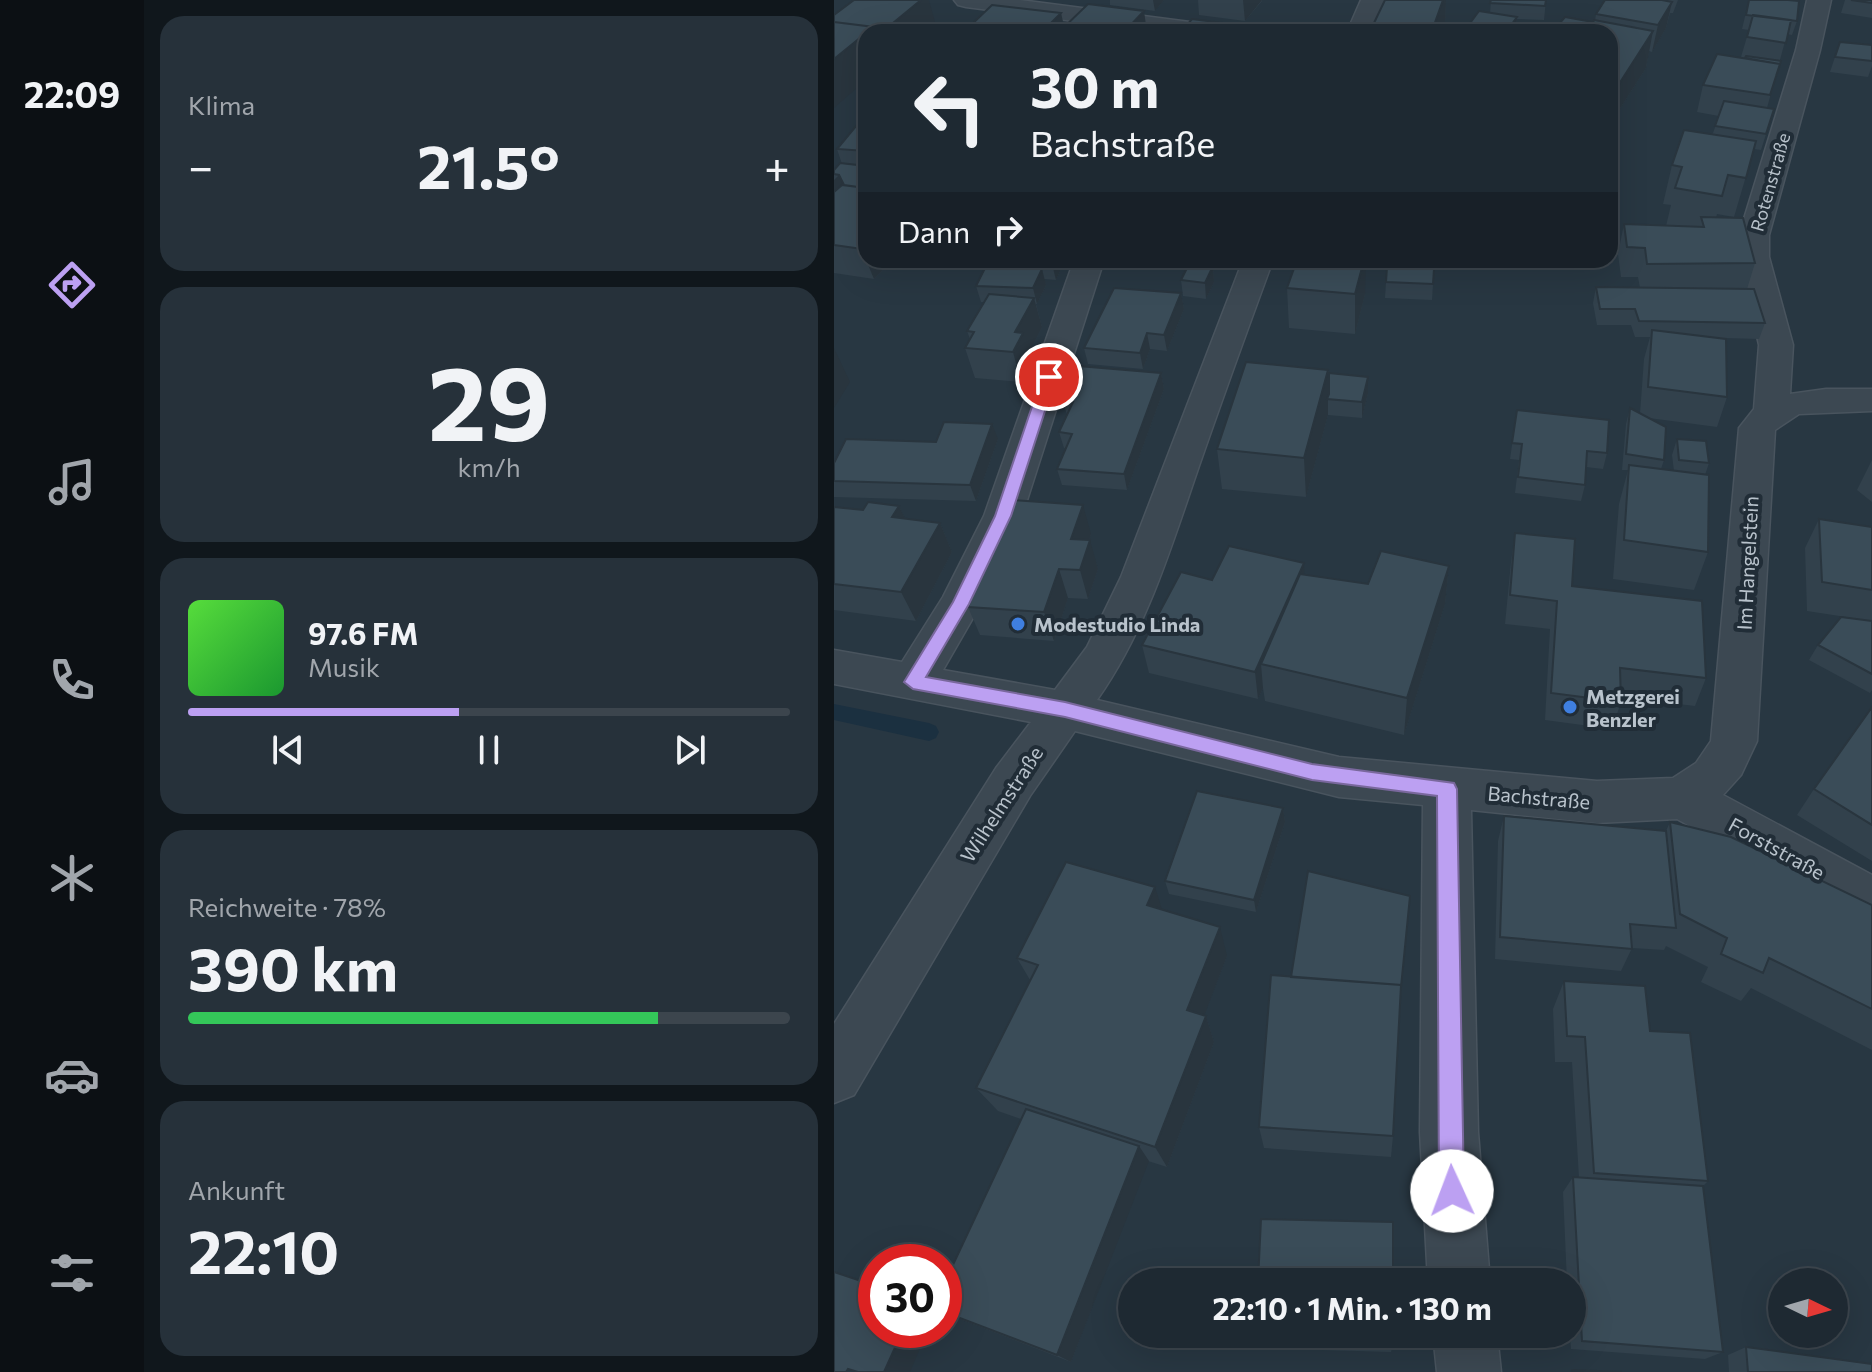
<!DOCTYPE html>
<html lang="de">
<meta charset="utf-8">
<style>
body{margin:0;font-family:Commissioner,sans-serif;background:#26313a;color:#f1f3f6;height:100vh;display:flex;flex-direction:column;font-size:30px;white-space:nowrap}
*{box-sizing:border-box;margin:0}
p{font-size:26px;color:#a1a6ac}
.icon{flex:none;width:44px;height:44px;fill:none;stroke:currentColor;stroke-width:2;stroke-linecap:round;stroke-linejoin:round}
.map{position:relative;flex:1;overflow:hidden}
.panel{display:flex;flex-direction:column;gap:16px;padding:16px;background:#10171c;width:690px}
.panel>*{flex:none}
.guide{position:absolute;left:24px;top:24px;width:760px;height:244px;border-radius:24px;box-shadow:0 8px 32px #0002,0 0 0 2px #3c454d;background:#1e2932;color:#f1f3f6;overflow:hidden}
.needle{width:52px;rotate:95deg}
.buttons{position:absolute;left:934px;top:1268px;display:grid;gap:16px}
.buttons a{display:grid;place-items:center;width:80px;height:80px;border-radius:50%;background:#1e2932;box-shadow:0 8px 32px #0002,0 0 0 2px #3c454d;font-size:40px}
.speed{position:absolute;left:24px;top:1244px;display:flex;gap:16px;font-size:40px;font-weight:700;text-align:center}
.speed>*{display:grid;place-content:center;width:104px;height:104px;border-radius:50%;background:#1e2932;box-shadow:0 8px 32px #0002,0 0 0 2px #3c454d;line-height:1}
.speed .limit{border:12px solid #d22;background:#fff;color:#111}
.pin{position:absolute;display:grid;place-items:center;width:68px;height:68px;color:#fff;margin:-34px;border:4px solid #fff;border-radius:50%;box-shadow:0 2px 8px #0007}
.me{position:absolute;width:88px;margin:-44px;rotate:358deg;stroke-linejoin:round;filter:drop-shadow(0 0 6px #0008)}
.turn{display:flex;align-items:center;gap:28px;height:168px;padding:0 40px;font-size:36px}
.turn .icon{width:104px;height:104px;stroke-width:2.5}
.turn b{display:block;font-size:56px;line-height:68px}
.then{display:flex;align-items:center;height:76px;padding:0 40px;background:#0003;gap:16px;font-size:30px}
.big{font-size:60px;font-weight:700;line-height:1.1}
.panel .card{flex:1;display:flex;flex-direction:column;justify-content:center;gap:12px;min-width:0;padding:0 28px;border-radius:24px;background:#26313a}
.panel .dial{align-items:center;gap:0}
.dial b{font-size:104px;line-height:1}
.song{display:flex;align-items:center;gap:24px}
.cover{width:96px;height:96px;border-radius:12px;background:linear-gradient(135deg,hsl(110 70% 55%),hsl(130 70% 35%))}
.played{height:8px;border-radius:4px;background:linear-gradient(90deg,#bca0f2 45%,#3c454d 45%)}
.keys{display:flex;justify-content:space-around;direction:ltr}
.heat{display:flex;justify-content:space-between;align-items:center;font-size:44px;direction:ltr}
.charge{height:12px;border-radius:6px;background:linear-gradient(90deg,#34c759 78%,#3c454d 0)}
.trip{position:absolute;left:284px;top:1268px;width:468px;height:80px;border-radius:40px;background:#1e2932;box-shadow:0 8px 32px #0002,0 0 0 2px #3c454d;font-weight:700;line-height:80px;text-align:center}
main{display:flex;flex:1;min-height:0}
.tabs{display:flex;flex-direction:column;width:144px;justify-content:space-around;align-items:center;background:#0c1014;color:#a1a6ac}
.tabs .icon{width:56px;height:56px}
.tabs .current{color:#bca0f2}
.tabs b{font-size:36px;color:#f1f3f6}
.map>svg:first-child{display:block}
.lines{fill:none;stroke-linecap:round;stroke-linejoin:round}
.stream{fill:#1b3040;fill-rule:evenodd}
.minor-casing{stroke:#49545e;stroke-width:3}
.minor{fill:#3c4852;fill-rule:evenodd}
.wall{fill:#32414c}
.shaded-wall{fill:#29353e}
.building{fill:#3a4c58;stroke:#29353e;stroke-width:2}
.route{fill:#bca0f2;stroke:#7a689d;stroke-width:2}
.shop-dot{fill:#3f7fe0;stroke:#212d37;stroke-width:3}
.labels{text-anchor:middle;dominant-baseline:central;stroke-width:8;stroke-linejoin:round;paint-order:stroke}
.far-street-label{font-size:18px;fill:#b9c3cc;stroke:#212d37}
.street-label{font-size:20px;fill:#b9c3cc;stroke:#212d37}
.poi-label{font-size:20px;font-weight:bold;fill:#b9c3cc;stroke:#212d37;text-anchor:start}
</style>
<main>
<nav class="tabs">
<b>22:09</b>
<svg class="icon current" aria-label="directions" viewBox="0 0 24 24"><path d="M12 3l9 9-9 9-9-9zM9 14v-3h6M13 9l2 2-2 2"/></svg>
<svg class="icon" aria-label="music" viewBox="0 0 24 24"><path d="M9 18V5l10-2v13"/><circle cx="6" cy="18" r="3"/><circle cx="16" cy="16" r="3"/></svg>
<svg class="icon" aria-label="phone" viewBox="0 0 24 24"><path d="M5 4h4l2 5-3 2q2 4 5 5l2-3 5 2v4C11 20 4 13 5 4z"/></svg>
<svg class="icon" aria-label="climate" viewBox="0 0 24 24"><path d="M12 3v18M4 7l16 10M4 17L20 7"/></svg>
<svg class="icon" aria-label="car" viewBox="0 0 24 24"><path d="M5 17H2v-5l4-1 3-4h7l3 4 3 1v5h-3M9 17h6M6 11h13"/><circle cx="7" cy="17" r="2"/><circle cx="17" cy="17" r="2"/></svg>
<svg class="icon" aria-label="filters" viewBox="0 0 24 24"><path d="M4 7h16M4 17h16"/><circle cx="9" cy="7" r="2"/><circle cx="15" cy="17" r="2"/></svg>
</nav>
<section class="panel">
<div class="card"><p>Klima</p>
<div class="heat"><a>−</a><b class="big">21.5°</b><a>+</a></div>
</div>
<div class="card dial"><b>29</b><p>km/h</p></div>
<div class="card">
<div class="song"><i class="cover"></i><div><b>97.6 FM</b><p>Musik</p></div></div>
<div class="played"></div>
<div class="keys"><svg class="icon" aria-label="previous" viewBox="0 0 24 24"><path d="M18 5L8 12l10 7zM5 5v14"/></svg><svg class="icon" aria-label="pause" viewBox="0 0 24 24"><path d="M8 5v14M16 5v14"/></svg><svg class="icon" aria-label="next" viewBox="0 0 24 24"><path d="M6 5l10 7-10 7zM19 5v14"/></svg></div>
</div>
<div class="card"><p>Reichweite · 78%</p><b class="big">390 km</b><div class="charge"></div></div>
<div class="card"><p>Ankunft</p><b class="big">22:10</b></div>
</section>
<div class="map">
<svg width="1038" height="1372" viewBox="0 0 1038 1372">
<rect width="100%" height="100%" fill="#283742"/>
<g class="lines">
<path class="stream" d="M0 704 95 723 102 726 105 732 102 738 95 741 0 720Z"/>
<defs>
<path id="minor" d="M120 0H186L379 25 387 27 391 32H324L132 7 124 5Z
M527 0H551L537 32H513Z
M973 0H997L986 50 935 235V257L959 345 956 394 992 389H1038V411L965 414 941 430 923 741 907 775 889 795 1038 875V924L1020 917 843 819 763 823 637 810 644 1132 656 1282H594L586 1132 589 805 505 797 241 731 196 796 20 1095 0 1103V1024L162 768 197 722 0 684V650L68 662 109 597 150 516 240 260H270L188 516 147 604 109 670 221 690 253 647 287 577 409 260H439C414 328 389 397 365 466 337 547 313 629 263 700L505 757 763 781 839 778 862 763 877 741 905 428 920 409 925 345 905 257V235L962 50Z
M599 1334H663L667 1372H603Z"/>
</defs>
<use href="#minor" class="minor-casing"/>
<use href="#minor" class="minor"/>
</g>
<path class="wall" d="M276 0H330L321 11 276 5Z
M364 0H428V1L411 21 365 15Z
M551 0H612L611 26 609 32H540V23Z
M657 0H712L710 20 683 19 681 32H631V30L656 13Z
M771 0H844L839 13H836L832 28 818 52 815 51 812 68 778 121H776V32L759 22 761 21 762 14Z
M915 0 963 21 958 35 953 34 933 108 940 109 927 150 920 149 900 217 883 214 882 218 921 263 913 289 931 323 925 339 890 338 893 397 883 427 815 418 830 460 827 469 840 471 838 455 843 439 875 463 871 475 874 552 860 590 779 579 785 504 794 470H788L792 424 796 408 806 414 810 359 816 337H801L797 325H763L759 303 762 287 806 288 804 277H787L784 254 790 224 832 226 837 205 829 204 838 165 879 133 885 116 863 112 869 85 907 57 915 30 908 29Z
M1011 0H1038V18L1007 13Z
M227 13 230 27 313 32H137L136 26Z
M1006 42 1038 45V66L1034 77 996 72Z
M3 149 32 151V260H59L40 279 0 273V170L8 164Z
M156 260H231L222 280 210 279 212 285 203 304H202L208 327 195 353 197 363 187 382 141 378 131 348 136 339 133 331 150 302H147L142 286 158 267Z
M379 266 380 282 372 299 349 296 347 280Z
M600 269 598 300 551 298 552 282Z
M453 288 531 294 521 334 455 328Z
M347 293 350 309 333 351 316 349 309 369 254 364 250 348Z
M494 370 495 373 534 377V393L528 418 494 415 472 497 388 489 383 449Z
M327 373 330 389 293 490 228 485 223 469 232 449 230 448 225 432 233 415 229 401Z
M683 410 773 453 769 469 752 467 751 485 747 501 681 493 685 460 676 459Z
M164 439 142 501 0 497V463L102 442Z
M1038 460V502L1023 490Z
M65 506 71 519 106 523 118 552 82 621 0 610V507L29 510Z
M985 519 1038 527V621L973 611 971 548Z
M681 533 738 586 872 678 861 706 787 697V702L778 729 711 720 716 629 671 624 677 562Z
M257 534 255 540 264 569 254 599 234 598 220 641 146 635 134 607Z
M615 566 611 604 570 735 431 701 429 688 424 699 315 673 308 645 378 580 470 575 534 584Z
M1038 621V690L1036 693 975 660 984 645Z
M1038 707V861L963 815 980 789Z
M449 808 451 822 422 912 335 894 331 881Z
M670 816 832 831 836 822 1038 905V1050L917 988 907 1001 867 982 874 967 832 946 830 950 798 948 787 971 661 959 664 841Z
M328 910 393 956 370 1015 372 1016 380 1042 333 1167 314 1161 237 1362 110 1313V1284L187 1119 164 1111 142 1088 196 980 183 958Z
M730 981 816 1031 874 1181 869 1186 889 1352 871 1359 737 1349 736 1334H738V1282H733L729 1192 739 1177 745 1178 738 1062H721L719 1009Z
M566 992 559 1136 557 1157 430 1148 425 1127Z
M420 1344 558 1348 557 1352 422 1348Z
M912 1347 1038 1372H895L894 1355Z"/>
<path class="shaded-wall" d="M87 0H95L101 22 89 32H48Z
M319 0H330L321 11Z
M409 0H428L411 21Z
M609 0H612L611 26 609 32H598Z
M838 2 832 28 818 52 824 25Z
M310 11 313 32H290Z
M227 13 230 27 225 32H208Z
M683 17 682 32H672Z
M819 31 812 68 778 121 785 84Z
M32 33V80L0 108V59Z
M5 175 17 203 0 221V180Z
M32 178V200L24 187Z
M32 246V259L28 249Z
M32 260H59L40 279Z
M217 260H231L222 280Z
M530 260H532L531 294 521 334V294Z
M379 266 380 282 372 299 371 283Z
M208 269 212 285 203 304 199 288Z
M347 293 350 309 333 351 330 335Z
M200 298 208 327 195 353 197 363 187 382 179 352 181 332Z
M313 333 316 349 309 369 306 353Z
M0 348 16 382 0 408Z
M494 370V415L472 497 470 458Z
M327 373 330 389 293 490 290 474Z
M534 377V393L528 418V402Z
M158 424 164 439 142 501 136 485Z
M249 505 257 534 246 568 237 539Z
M65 506 79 535 58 517Z
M106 523 118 552 82 621 67 592Z
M256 540 264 569 254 599 246 570Z
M470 563 471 591 427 664 429 688 424 699 421 672Z
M615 566 611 604 570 735 573 698Z
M225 569 234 598 220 641 210 612Z
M449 808 451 822 422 912 420 900Z
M321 887 331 919 313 905Z
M386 927 393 956 362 1037 353 1010Z
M372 1016 380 1042 333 1167 321 1147Z
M305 1146 315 1161 237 1362 223 1355Z
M69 1330H94L76 1372H50Z"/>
<path class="building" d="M20 0H87L48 32H42L40 27 0 22V15Z
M551 0H609L599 28 540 23Z
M657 0H712L711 6 656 3Z
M771 0H828L838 2 824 25 762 14Z
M915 0H954L965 1 963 21 912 15Z
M1017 0H1038V3Z
M254 4 310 11 290 32H225Z
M158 5 227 13 208 32H187L136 26Z
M645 11 683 17 672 32H644L631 30Z
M919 15 957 20 952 43 913 37Z
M731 17 759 22 751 32H718Z
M358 19 404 25 398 32H347Z
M760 20 819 31 785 84 776 82V32H751Z
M0 22 40 27 32 32V33L0 59Z
M1006 42 1038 45V61L1001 57Z
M883 54 946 64 936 95 869 85Z
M912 56 947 61 942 76 946 64 911 58Z
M890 101 940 109 932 134 881 126Z
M27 120H32V151L3 149Z
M850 130 922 141 912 178 894 175 888 196 841 188 848 167 838 165Z
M6 163 32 166V178L24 187 10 185 5 175 0 174V170Z
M8 185 32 188V246L28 249 0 245V192Z
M867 217 909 218 921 263 813 264 811 248 793 247 790 224 870 227Z
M463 260H530L521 294 453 288Z
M355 264 379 266 371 283 347 280Z
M152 266 208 269 199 288 142 286Z
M553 267 600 269 599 284 552 282Z
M762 287 920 289 931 323 805 321 801 309H766Z
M280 288 347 293 330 335 313 333 306 353 250 348Z
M155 294 200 298 181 332 189 333 179 352 131 348 140 332 133 331Z
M818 330 892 339 893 397 814 387Z
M412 362 494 370 470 458 383 449Z
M244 366 327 373 290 474 223 469 238 434 225 432 239 402 229 401Z
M495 373 534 377 528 402 493 399 495 394Z
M796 408 832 427 830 460 792 454Z
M683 410 775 420 773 453 753 451 751 485 684 477 688 444 678 443Z
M110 422 158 424 136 485 0 481V463L12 439 102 442Z
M843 439 872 441 875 463 845 460Z
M795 465 875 475 874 552 790 540Z
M177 500 249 505 237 539 256 540 246 570 225 569 210 612 134 607Z
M34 502 65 506 58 517 106 523 67 592 0 584V507L29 510Z
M985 519 1038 527V590L988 582Z
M681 533 741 539 738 586 868 601 872 678 786 668 787 702 717 693 723 601 676 595Z
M395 546 470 563 421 672 308 645 347 572 378 580Z
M547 551 615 566 573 698 427 664 466 574 534 584Z
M1007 617 1038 621V674L984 645Z
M1038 707V825L980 789Z
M363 791 449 808 420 900 331 881Z
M670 816 832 831 842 928 796 924 798 949 666 937Z
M836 822 897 837 1038 905V1009L935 958 929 973 887 954 893 938 846 914Z
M232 862 321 887 313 905 386 927 353 1010 372 1016 321 1147 142 1088 204 965 183 958Z
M474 871 576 896 567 987V985L457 977Z
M437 975 567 985 559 1136 425 1127Z
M730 981 811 986 816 1031 856 1033 874 1181 760 1173 751 1037 733 1036Z
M192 1109 305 1146 223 1355 110 1312V1284Z
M739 1177 869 1186 889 1352 748 1341Z
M427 1219 559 1222V1282H424Z
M0 1272 42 1286V1330H69L50 1372H24L14 1369 12 1372H0Z
M420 1334H558V1348L420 1344Z
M912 1347 1038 1364V1372H914Z
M738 1370 788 1372H738Z"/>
<path class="route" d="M215 373 222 377 177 516 135 604 92 677 231 702 478 764 620 783 623 789 630 1191 626 1200 618 1203 609 1200 605 1191 603 796 478 780 231 717 79 689 70 682 119 602 161 516 208 377Z"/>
<g class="shop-dot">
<circle cx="184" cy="624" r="8"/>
<circle cx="736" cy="707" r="8"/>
</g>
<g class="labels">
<g class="far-street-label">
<text transform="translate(936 182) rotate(-74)">Rotenstraße</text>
</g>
<g class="street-label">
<text transform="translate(913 563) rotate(-87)">Im Hangelstein</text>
<text transform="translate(705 797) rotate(5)">Bachstraße</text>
<text transform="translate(167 804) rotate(-57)">Wilhelmstraße</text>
<text transform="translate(943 848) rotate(29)">Forststraße</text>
</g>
<g class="poi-label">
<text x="200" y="624">Modestudio Linda</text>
<text x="752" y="696">Metzgerei<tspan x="752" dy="23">Benzler</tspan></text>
</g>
</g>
</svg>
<div class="buttons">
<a><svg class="needle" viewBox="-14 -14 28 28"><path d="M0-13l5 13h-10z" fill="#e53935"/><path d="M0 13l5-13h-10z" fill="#a1a6ac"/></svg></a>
</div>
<div class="speed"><div class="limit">30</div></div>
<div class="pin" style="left:215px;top:377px;background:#d93025"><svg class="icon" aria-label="arrive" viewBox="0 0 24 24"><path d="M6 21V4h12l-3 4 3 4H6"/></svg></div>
<svg class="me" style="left:618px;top:1191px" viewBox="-20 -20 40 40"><circle r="19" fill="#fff"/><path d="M0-13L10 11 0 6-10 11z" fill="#bca0f2"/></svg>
<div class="trip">22:10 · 1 Min. · 130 m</div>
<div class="guide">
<div class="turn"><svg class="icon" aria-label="left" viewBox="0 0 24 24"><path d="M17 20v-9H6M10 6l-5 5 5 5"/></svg><div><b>30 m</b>Bachstraße</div></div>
<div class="then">Dann<svg class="icon" aria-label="right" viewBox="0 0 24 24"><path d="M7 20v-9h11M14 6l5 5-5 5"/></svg></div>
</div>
</div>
</main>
